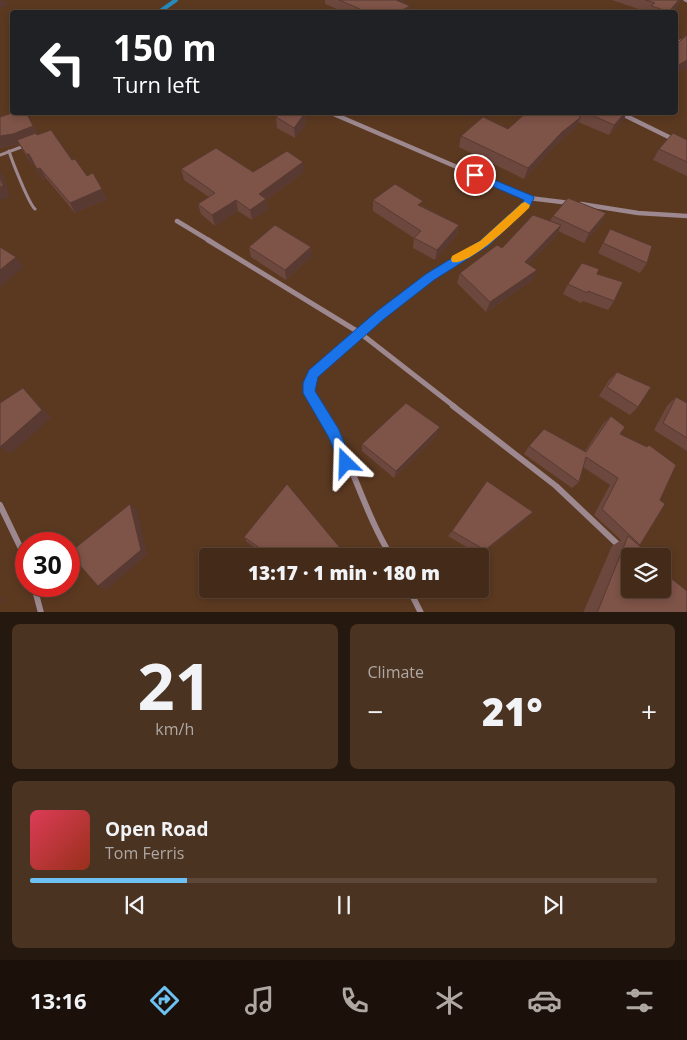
<!DOCTYPE html>
<meta charset="utf-8">
<style>
body{margin:0;font-family:"Open Sans",sans-serif;background:#4b3322;color:#f1f3f6;height:100vh;display:flex;flex-direction:column;font-size:19px;white-space:nowrap}
*{box-sizing:border-box;margin:0}
p{font-size:16px;color:#afa7a2}
.icon{flex:none;width:28px;height:28px;fill:none;stroke:currentColor;stroke-width:2;stroke-linecap:round;stroke-linejoin:round}
.map{position:relative;height:612px;overflow:hidden}
.side{display:flex;flex-direction:column;gap:12px;padding:12px;background:#25180e;flex:1}
.side>*{flex:none}
.hud{position:absolute;left:10px;top:10px;width:668px;height:105px;border-radius:5px;box-shadow:0 2px 8px #0003,0 0 0 1px #5c4738;background:#202124;color:#fff;overflow:hidden}
.controls{position:absolute;left:621px;top:548px;display:grid;gap:10px}
.controls a{display:grid;place-items:center;width:50px;height:50px;border-radius:5px;background:#442b19;box-shadow:0 2px 8px #0003,0 0 0 1px #5c4738;font-size:25px}
.speed{position:absolute;left:15px;top:532px;display:flex;gap:10px;font-size:25px;font-weight:700;text-align:center}
.speed>*{display:grid;place-content:center;width:65px;height:65px;border-radius:50%;background:#442b19;box-shadow:0 2px 8px #0003,0 0 0 1px #5c4738;line-height:1}
.speed .limit{border:8px solid #d22;background:#fff;color:#111}
.pin{position:absolute;display:grid;place-items:center;width:42px;height:42px;color:#fff;margin:-21px;border:2px solid #fff;border-radius:50%;box-shadow:0 1px 5px #0007}
.me{position:absolute;width:55px;margin:-28px;rotate:338deg;stroke-linejoin:round;filter:drop-shadow(0 0 4px #0008)}
.turn{display:flex;align-items:center;gap:18px;height:105px;padding:0 20px;font-size:22px}
.turn .icon{width:65px;height:65px;stroke-width:2.5}
.turn b{display:block;font-size:35px;line-height:42px}
.big{font-size:38px;font-weight:800;line-height:1.1}
.side .card{flex:1;display:flex;flex-direction:column;justify-content:center;gap:8px;min-width:0;padding:0 18px;border-radius:8px;background:#4b3322}
.side .dial{align-items:center;gap:0}
.dial b{font-size:65px;line-height:1}
.song{display:flex;align-items:center;gap:15px}
.cover{width:60px;height:60px;border-radius:8px;background:linear-gradient(135deg,hsl(350 70% 55%),hsl(10 70% 35%))}
.played{height:5px;border-radius:2px;background:linear-gradient(90deg,#6dc2f3 25%,#5c4738 25%)}
.keys{display:flex;justify-content:space-around;direction:ltr}
.heat{display:flex;justify-content:space-between;align-items:center;font-size:28px;direction:ltr}
.side .tiles{flex:1;display:grid;gap:12px;grid-template-columns:1fr 1fr}
.card:last-child{grid-column:span 2}
.trip{position:absolute;left:199px;top:548px;width:290px;height:50px;border-radius:5px;background:#442b19;box-shadow:0 2px 8px #0003,0 0 0 1px #5c4738;font-weight:800;line-height:50px;text-align:center}
.tabs{display:flex;height:80px;justify-content:space-around;align-items:center;background:#1b110a;color:#afa7a2}
.tabs .icon{width:35px;height:35px}
.tabs .on{color:#6dc2f3}
.tabs b{font-size:22px;color:#f1f3f6}
.map>svg:first-child{display:block}
.lines{fill:none;stroke-linecap:round;stroke-linejoin:round}
.stream{stroke:#258bbc;stroke-width:4}
.service{stroke:#9d888f;stroke-width:3}
.minor-far3{stroke:#9d888f;stroke-width:3}
.minor-far2{stroke:#9d888f;stroke-width:4.5}
.minor-far1{stroke:#9d888f;stroke-width:5}
.minor{stroke:#9d888f;stroke-width:6}
.wall{fill:#6c473e}
.shaded-wall{fill:#583a32}
.building{fill:#7e5348;stroke:#583a32}
.route{fill:#1a73e8;stroke:#114b97}
.slow{fill:#f59e0b}
</style>
<div class="map">
<svg width="687" height="613" viewBox="0 0 687 613">
<rect width="100%" height="100%" fill="#5b3921"/>
<g class="lines">
<path class="stream" d="M159 12 176 0"/>
<path class="service" d="M9 151C12 161 29 204 35 209
M0 155 24 146"/>
<path class="minor-far3" d="M685 0 687 1
M675 43 687 39"/>
<path class="minor-far2" d="M329 112 529 198 516 214 486 241
M618 112 687 146
M529 198 570 203
M581 204 638 213 687 216
M177 221 210 241"/>
<path class="minor-far1" d="M208 240 360 333 455 407
M319 407C310 395 306 389 313 374L380 316 430 277 487 240"/>
<path class="minor" d="M318 406C350 452 362 509 391 556
M453 406 556 486 630 556
M0 505 26 559
M34 586 41 613
M409 589 421 613"/>
</g>
<path class="wall" d="M325 0H404L403 3 410 6 409 12H344L325 4Z
M612 0H680L677 7 672 12H647Z
M582 112H627L624 119 609 135 578 122Z
M305 113 306 124 295 138 277 128 276 117Z
M0 117 38 135 72 160 87 176 107 199 75 213 46 178 43 180 34 164 32 165 19 144 0 148Z
M581 117 576 127 558 143 524 179 459 147 461 136Z
M687 140V176L653 160 659 149Z
M181 169 253 172H304L266 200 268 209 252 220 238 211 215 226 201 214 198 204 209 197 184 180Z
M373 200 422 206 459 225 457 235 435 260 413 248 414 238 373 211Z
M606 213 601 223 584 243 558 231 557 235 528 264 533 280 486 312 457 283 460 273 502 248 550 221 553 216Z
M610 229 647 263 640 273 598 253Z
M249 247H311V257L286 280 251 257Z
M597 274 614 301 608 310 583 301 581 303 563 294 568 284Z
M617 372 638 407 630 415 599 396 609 380Z
M676 397 687 403V451L654 430 667 406Z
M611 416 620 434 646 447 649 445 640 545H639L641 553 687 613H583L612 546 621 540 594 515 610 485 583 467 579 482 572 488 524 454 529 446 585 451 603 424Z
M437 435 394 478 362 451V444Z
M528 518 480 555 448 536 452 531Z
M244 537 341 553 338 556H267L247 542Z"/>
<path class="shaded-wall" d="M0 0H4L7 5 0 8Z
M395 0H404V2L395 10Z
M679 0H680L677 7 672 12H668Z
M410 6 409 12H398Z
M687 60V68L675 74V70L677 66Z
M26 112 39 137 19 144 0 148V136Z
M626 112H627L624 119 609 135 614 125Z
M305 113 306 124 295 138 294 128Z
M581 117 576 127 558 143 524 179 528 168 562 132Z
M26 154H29L35 164 32 165Z
M303 162 304 172 266 200 268 209 252 220 250 210 259 194Z
M40 168 46 178 43 180 37 169Z
M0 171 4 178 10 197 0 200Z
M102 189 107 199 75 213 70 203Z
M236 200 238 211 215 226 212 215Z
M606 213 601 223 584 243 589 233Z
M459 225 457 235 435 260 437 250Z
M561 225 557 235 521 272 525 262Z
M311 247V257L286 280 285 270Z
M16 257 24 267 0 287V270Z
M537 270 533 280 486 312 490 302Z
M23 388 51 418 10 454 0 447Z
M440 427 437 435 394 478 396 471Z
M130 504 137 510 147 555 106 590 98 586Z
M533 512 528 518 480 555 485 550Z
M341 549V553L338 556H333Z
M0 597 3 600 0 603Z"/>
<path class="building" d="M339 0H396L410 6 398 12H366H367Z
M645 0H679L669 11 662 9 663 12H653L661 9 651 6 655 3Z
M687 35V60L677 66H675V45Z
M15 112H26L33 126 13 134 0 136V117Z
M283 112H303L305 113 294 128 276 117Z
M527 112H571L581 117 562 132 528 168 461 136 483 117 508 129Z
M585 112H626L614 125Z
M51 130 72 160 75 159 87 176 93 173 102 189 70 203 40 168 37 169 29 154H26L17 140 36 133 37 135Z
M673 133 687 140V162L659 149Z
M216 148 253 172 287 151 303 162 259 194 266 199 250 210 236 200 212 215 198 204 215 193 181 169Z
M0 177 3 186 0 187Z
M395 184 423 201 418 205 459 225 437 250 414 238 421 231 373 200Z
M568 198 606 213 589 233 553 216Z
M533 215 561 225 525 262 537 270 490 302 460 273 497 245 502 248Z
M275 225 311 247 285 270 249 247Z
M610 229 652 246 647 263 603 243Z
M0 247 16 257 0 270Z
M582 263 599 269 597 274 623 282 614 301 588 291 587 293 568 284Z
M617 372 651 387 638 407 607 387Z
M23 388 42 410 0 447V403Z
M676 397 687 403V438L663 423Z
M406 403 440 427 396 471 362 444Z
M611 416 625 427 620 434 647 447 649 445 676 465 660 500 665 504 640 545 602 509 618 478 586 457 579 482 529 446 544 429 586 452Z
M487 481 533 512 485 550 452 531Z
M287 484 341 549 333 556H271L244 537Z
M130 504 141 550 98 586 69 553Z
M628 536 643 549 641 553 645 556H630V589H662V571L687 591V613H597Z"/>
<path class="route" d="M475 172 533 196 534 198 530 206 488 246 434 280 384 319 318 377 315 391 338 428 353 463 351 468 346 470 342 468 328 436 303 393V383L309 370 376 312 426 274 480 241 523 202 524 200 471 177V173Z"/>
<path class="slow" d="M525 202 530 205 529 208C516 220 469 267 452 262L451 259 452 256 480 241 522 203Z"/>
</svg>
<div class="controls">
<a><svg class="icon" aria-label="layers" viewBox="0 0 24 24"><path d="M12 4l9 5-9 5-9-5zM3 14l9 5 9-5"/></svg></a>
</div>
<div class="speed"><div class="limit">30</div></div>
<div class="pin" style="left:475px;top:175px;background:#d93025"><svg class="icon" aria-label="arrive" viewBox="0 0 24 24"><path d="M6 21V4h12l-3 4 3 4H6"/></svg></div>
<svg class="me" style="left:346px;top:463px" viewBox="-20 -20 40 40"><path d="M0-17L14 15 0 8-14 15z" fill="#1a73e8" stroke="#fff" stroke-width="4"/></svg>
<div class="trip">13:17 · 1 min · 180 m</div>
<div class="hud">
<div class="turn"><svg class="icon" aria-label="left" viewBox="0 0 24 24"><path d="M17 20v-9H6M10 6l-5 5 5 5"/></svg><div><b>150 m</b>Turn left</div></div>
</div>
</div>
<section class="side">
<div class="tiles">
<div class="card dial"><b>21</b><p>km/h</p></div>
<div class="card"><p>Climate</p>
<div class="heat"><a>−</a><b class="big">21°</b><a>+</a></div>
</div>
<div class="card">
<div class="song"><i class="cover"></i><div><b>Open Road</b><p>Tom Ferris</p></div></div>
<div class="played"></div>
<div class="keys"><svg class="icon" aria-label="previous" viewBox="0 0 24 24"><path d="M18 5L8 12l10 7zM5 5v14"/></svg><svg class="icon" aria-label="pause" viewBox="0 0 24 24"><path d="M8 5v14M16 5v14"/></svg><svg class="icon" aria-label="next" viewBox="0 0 24 24"><path d="M6 5l10 7-10 7zM19 5v14"/></svg></div>
</div>
</div>
</section>
<nav class="tabs">
<b>13:16</b>
<svg class="icon on" aria-label="directions" viewBox="0 0 24 24"><path d="M12 3l9 9-9 9-9-9zM9 14v-3h6M13 9l2 2-2 2"/></svg>
<svg class="icon" aria-label="music" viewBox="0 0 24 24"><path d="M9 18V5l10-2v13"/><circle cx="6" cy="18" r="3"/><circle cx="16" cy="16" r="3"/></svg>
<svg class="icon" aria-label="phone" viewBox="0 0 24 24"><path d="M5 4h4l2 5-3 2q2 4 5 5l2-3 5 2v4C11 20 4 13 5 4z"/></svg>
<svg class="icon" aria-label="climate" viewBox="0 0 24 24"><path d="M12 3v18M4 7l16 10M4 17L20 7"/></svg>
<svg class="icon" aria-label="car" viewBox="0 0 24 24"><path d="M5 17H2v-5l4-1 3-4h7l3 4 3 1v5h-3M9 17h6M6 11h13"/><circle cx="7" cy="17" r="2"/><circle cx="17" cy="17" r="2"/></svg>
<svg class="icon" aria-label="filters" viewBox="0 0 24 24"><path d="M4 7h16M4 17h16"/><circle cx="9" cy="7" r="2"/><circle cx="15" cy="17" r="2"/></svg>
</nav>
